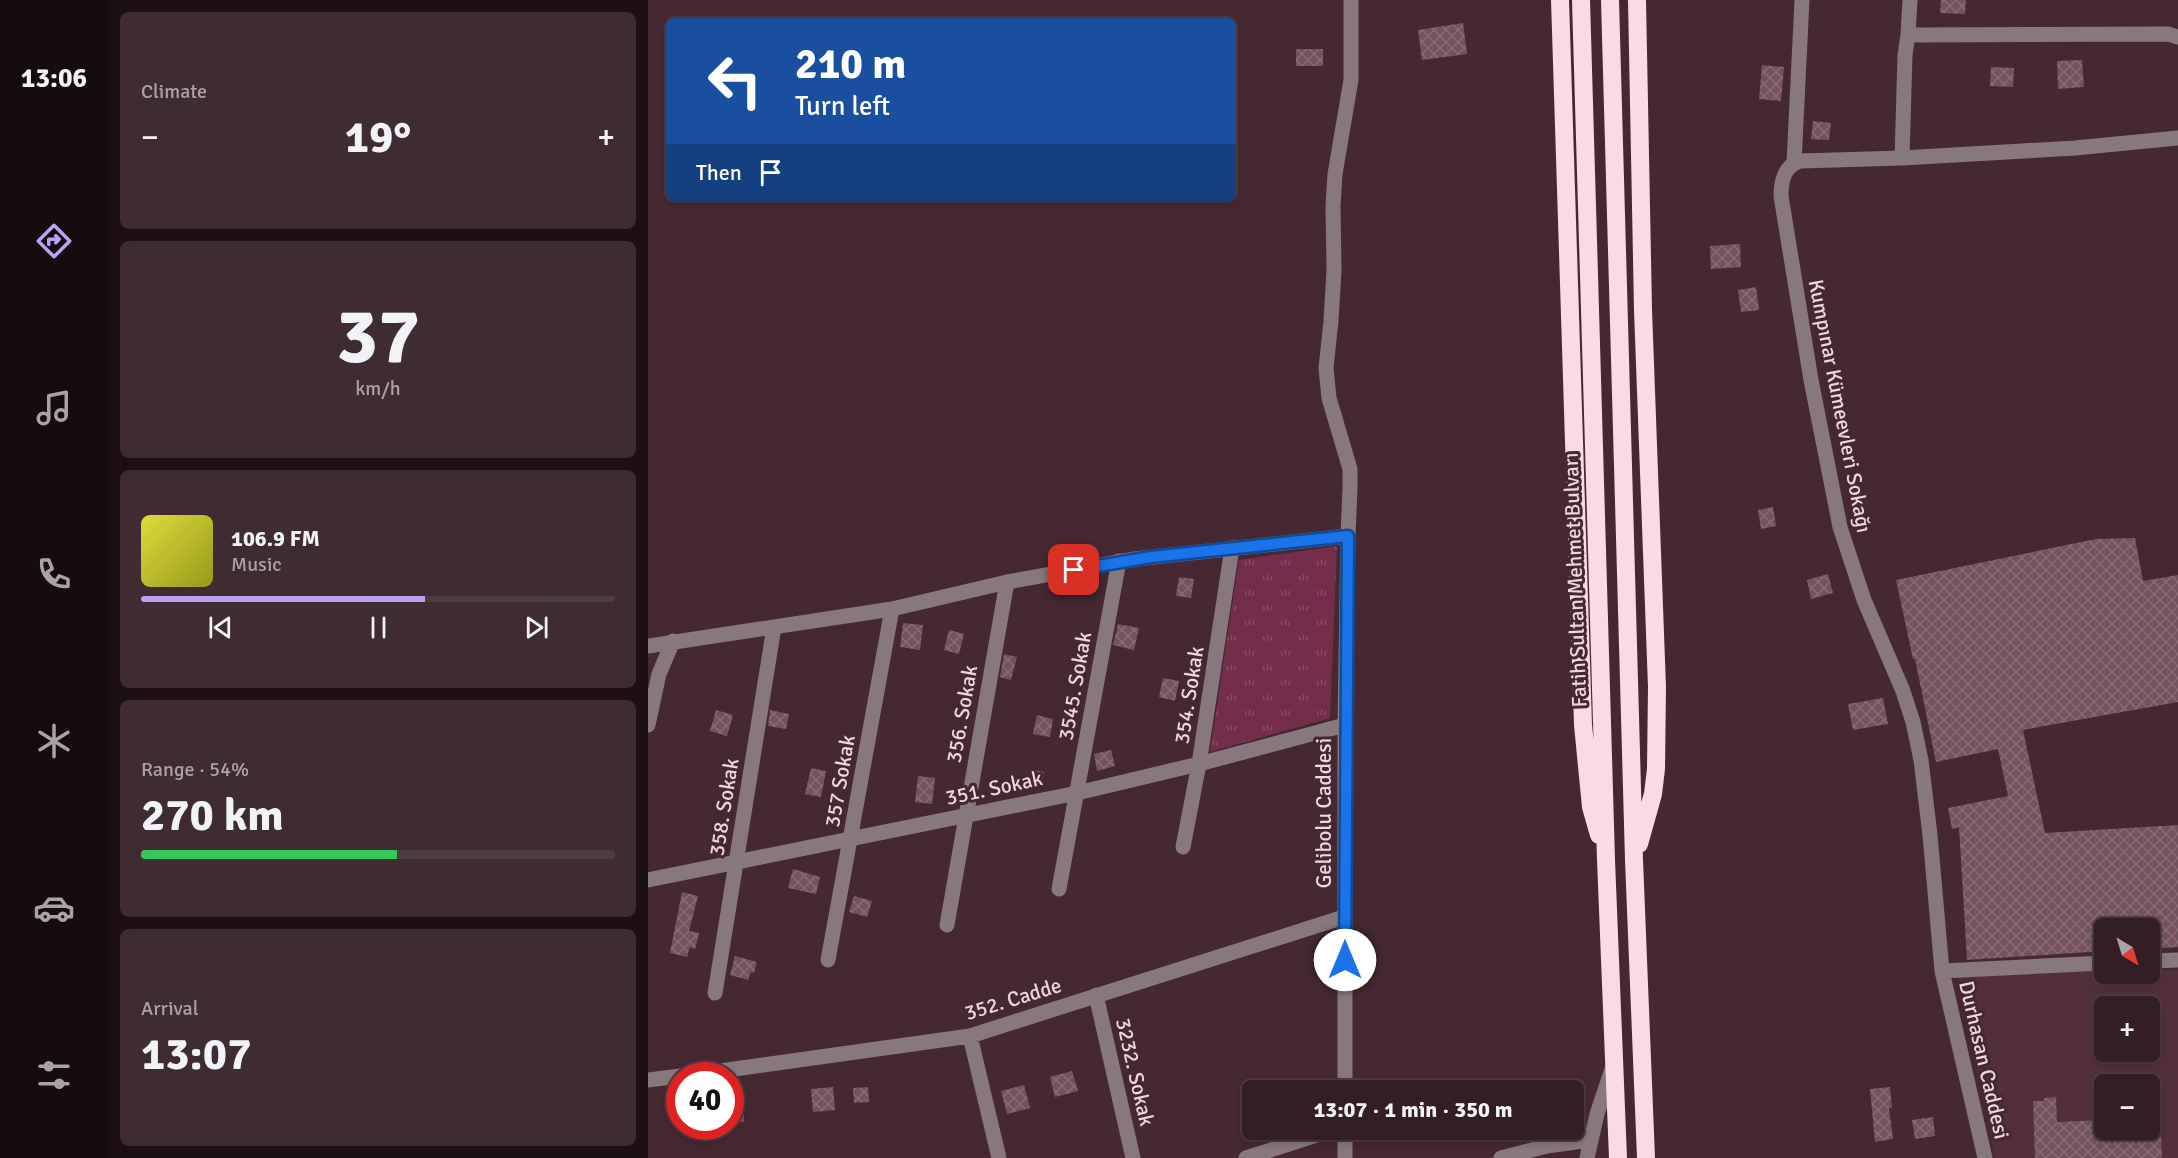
<!DOCTYPE html>
<meta charset="utf-8">
<style>
body{margin:0;font-family:Signika,sans-serif;background:#3f2b32;color:#f1f3f6;height:100vh;display:flex;flex-direction:column;font-size:22px;white-space:nowrap}
*{box-sizing:border-box;margin:0}
p{font-size:20px;color:#a9a2a7}
.icon{flex:none;width:33px;height:33px;fill:none;stroke:currentColor;stroke-width:2;stroke-linecap:round;stroke-linejoin:round}
.map{position:relative;flex:1;overflow:hidden}
.sheet{display:flex;flex-direction:column;gap:12px;padding:12px;background:#1d1015;width:540px}
.sheet>*{flex:none}
.banner{position:absolute;left:18px;top:18px;width:570px;height:183px;border-radius:9px;box-shadow:0 3px 9px #0003,0 0 0 2px #4e3c43;background:#1a4fa0;color:#fff;overflow:hidden}
.needle{width:39px;rotate:142deg}
.fabs{position:absolute;left:1446px;top:918px;display:grid;gap:12px}
.fabs a{display:grid;place-items:center;width:66px;height:66px;border-radius:9px;background:#341e26;box-shadow:0 3px 9px #0003,0 0 0 2px #4e3c43;font-size:30px}
.speed{position:absolute;left:18px;top:1062px;display:flex;gap:12px;font-size:30px;font-weight:700;text-align:center}
.speed>*{display:grid;place-content:center;width:78px;height:78px;border-radius:50%;background:#341e26;box-shadow:0 3px 9px #0003,0 0 0 2px #4e3c43;line-height:1}
.speed .limit{border:9px solid #d22;background:#fff;color:#111}
.pin{position:absolute;display:grid;place-items:center;width:51px;height:51px;color:#fff;margin:-26px;border-radius:12px;box-shadow:0 3px 9px #0006}
.me{position:absolute;width:66px;margin:-33px;rotate:0deg;stroke-linejoin:round;filter:drop-shadow(0 0 4px #0008)}
.turn{display:flex;align-items:center;gap:21px;height:126px;padding:0 30px;font-size:27px}
.turn .icon{width:78px;height:78px;stroke-width:2.5}
.turn b{display:block;font-size:42px;line-height:51px}
.then{display:flex;align-items:center;height:57px;padding:0 30px;background:#0003;gap:12px;font-size:22px}
.big{font-size:45px;font-weight:700;line-height:1.1}
.sheet .tile{flex:1;display:flex;flex-direction:column;justify-content:center;gap:9px;min-width:0;padding:0 21px;border-radius:9px;background:#3f2b32}
.sheet .dial{align-items:center;gap:0}
.dial b{font-size:78px;line-height:1}
.song{display:flex;align-items:center;gap:18px}
.cover{width:72px;height:72px;border-radius:9px;background:linear-gradient(135deg,hsl(60 70% 55%),hsl(60 70% 35%))}
.played{height:6px;border-radius:3px;background:linear-gradient(90deg,#bca0f2 60%,#4e3c43 60%)}
.keys{display:flex;justify-content:space-around;direction:ltr}
.heat{display:flex;justify-content:space-between;align-items:center;font-size:33px;direction:ltr}
.charge{height:9px;border-radius:4px;background:linear-gradient(90deg,#34c759 54%,#4e3c43 0)}
.trip{position:absolute;left:594px;top:1080px;width:342px;height:60px;border-radius:9px;background:#341e26;box-shadow:0 3px 9px #0003,0 0 0 2px #4e3c43;font-weight:700;line-height:60px;text-align:center}
main{display:flex;flex:1;min-height:0}
.menu{display:flex;flex-direction:column;width:108px;justify-content:space-around;align-items:center;background:#150c0f;color:#a9a2a7}
.menu .icon{width:42px;height:42px}
.menu .active{color:#bca0f2}
.menu b{font-size:27px;color:#f1f3f6}
.map>svg:first-child{display:block}
.built{fill:#532f3d;fill-rule:evenodd}
.grass{fill:url(#grass-tufts)}
.building{fill:url(#building-cross-hatch)}
.lines{fill:none;stroke-linecap:round;stroke-linejoin:round}
.minor{stroke:#87787d;stroke-width:15}
.highway{stroke:#fadbe5;stroke-width:18}
.route-casing{stroke:#114b97;stroke-width:15}
.route{stroke:#1a73e8;stroke-width:10}
.labels{text-anchor:middle;dominant-baseline:central;stroke-width:6;stroke-linejoin:round;paint-order:stroke}
.street-label{font-size:21px;fill:#ebd7dd;stroke:#452832}
</style>
<main>
<nav class="menu">
<b>13:06</b>
<svg class="icon active" aria-label="directions" viewBox="0 0 24 24"><path d="M12 3l9 9-9 9-9-9zM9 14v-3h6M13 9l2 2-2 2"/></svg>
<svg class="icon" aria-label="music" viewBox="0 0 24 24"><path d="M9 18V5l10-2v13"/><circle cx="6" cy="18" r="3"/><circle cx="16" cy="16" r="3"/></svg>
<svg class="icon" aria-label="phone" viewBox="0 0 24 24"><path d="M5 4h4l2 5-3 2q2 4 5 5l2-3 5 2v4C11 20 4 13 5 4z"/></svg>
<svg class="icon" aria-label="climate" viewBox="0 0 24 24"><path d="M12 3v18M4 7l16 10M4 17L20 7"/></svg>
<svg class="icon" aria-label="car" viewBox="0 0 24 24"><path d="M5 17H2v-5l4-1 3-4h7l3 4 3 1v5h-3M9 17h6M6 11h13"/><circle cx="7" cy="17" r="2"/><circle cx="17" cy="17" r="2"/></svg>
<svg class="icon" aria-label="filters" viewBox="0 0 24 24"><path d="M4 7h16M4 17h16"/><circle cx="9" cy="7" r="2"/><circle cx="15" cy="17" r="2"/></svg>
</nav>
<section class="sheet">
<div class="tile"><p>Climate</p>
<div class="heat"><a>−</a><b class="big">19°</b><a>+</a></div>
</div>
<div class="tile dial"><b>37</b><p>km/h</p></div>
<div class="tile">
<div class="song"><i class="cover"></i><div><b>106.9 FM</b><p>Music</p></div></div>
<div class="played"></div>
<div class="keys"><svg class="icon" aria-label="previous" viewBox="0 0 24 24"><path d="M18 5L8 12l10 7zM5 5v14"/></svg><svg class="icon" aria-label="pause" viewBox="0 0 24 24"><path d="M8 5v14M16 5v14"/></svg><svg class="icon" aria-label="next" viewBox="0 0 24 24"><path d="M6 5l10 7-10 7zM19 5v14"/></svg></div>
</div>
<div class="tile"><p>Range · 54%</p><b class="big">270 km</b><div class="charge"></div></div>
<div class="tile"><p>Arrival</p><b class="big">13:07</b></div>
</section>
<div class="map">
<svg width="1530" height="1158" viewBox="0 0 1530 1158">
<defs>
<pattern id="grass-tufts" width="24" height="20" patternUnits="userSpaceOnUse" patternTransform="scale(1.5)"><rect width="24" height="20" fill="#742d4a"/><path d="M3 7l-1-3M5 7V3M7 7l1-3M15 17l-1-3M17 17v-4M19 17l1-3" fill="none" stroke="#884b64"/></pattern>
<pattern id="building-cross-hatch" width="8" height="8" patternUnits="userSpaceOnUse" patternTransform="scale(1.5)"><rect width="8" height="8" fill="#74535e"/><path d="M0 0l8 8M0 8l8-8" fill="none" stroke="#886b75"/></pattern>
</defs>
<rect width="100%" height="100%" fill="#452832"/>
<path class="built" d="M1502 970H1530V1158H1347L1310 973 1456 971V974H1502ZM1456 1006H1502V1052H1456ZM1456 1084H1502V1130H1456Z"/>
<path class="grass" d="M689 546 682 718 562 752 591 560Z"/>
<path class="building" d="M1293 0H1318L1317 14 1292 13Z
M815 23 819 54 774 60 770 30Z
M648 49H675V66H648Z
M1434 60 1436 87 1410 89 1409 61Z
M1114 65 1136 67 1133 101 1111 99Z
M1343 67 1366 68 1365 87 1342 86Z
M1165 121 1183 123 1181 140 1163 139Z
M1092 244 1093 267 1063 269 1062 246Z
M1108 287 1111 310 1093 312 1090 290Z
M1125 507 1128 526 1113 529 1110 510Z
M1487 538 1495 581 1530 575V702L1375 730 1397 833 1530 825V947L1502 949V928H1456V951L1319 960 1311 827 1304 829 1300 808 1360 796 1350 749 1288 762 1267 659H1265L1248 580 1448 539Z
M1180 574 1185 593 1163 599 1159 580Z
M531 577 546 579 543 598 528 596Z
M255 623 275 625 272 650 252 647Z
M470 624 491 628 486 650 465 645Z
M301 630 316 634 311 654 296 650Z
M356 654 369 657 363 680 352 677Z
M515 678 531 681 527 701 511 697Z
M1235 698 1240 724 1205 730 1200 704Z
M68 710 85 715 79 736 62 731Z
M122 710 141 714 138 729 120 726Z
M389 715 405 719 402 737 385 734Z
M463 750 467 766 449 771 446 754Z
M163 768 178 771 173 797 157 794Z
M382 769 396 772 393 786 380 784Z
M270 776 287 778 284 804 267 802Z
M145 869 172 877 168 894 140 888Z
M34 892 50 896 41 931 51 933 47 949 42 947 39 957 22 953Z
M206 896 224 901 219 917 201 912Z
M87 956 109 962 106 973 103 972 100 980 82 975Z
M424 1071 430 1091 407 1097 402 1077Z
M376 1085 382 1108 359 1114 353 1091Z
M185 1087 187 1110 165 1112 163 1089Z
M220 1087 221 1102 206 1103 205 1088Z
M1242 1087 1244 1108H1241L1245 1139 1227 1142 1222 1089Z
M1408 1097 1409 1122 1456 1120V1130H1502V1116L1512 1115 1514 1158H1387L1385 1101H1396V1098Z
M95 1104 96 1122 82 1123V1105Z
M1285 1117 1287 1136 1267 1139 1264 1120Z"/>
<g class="lines">
<path class="minor" d="M1260 35 1520 34 1530 37
M1254 158 1257 55 1260 35 1262 0
M1146 163 1154 0
M0 646 244 609 359 582 487 559 700 536
M0 725 11 674 25 641
M535 847 551 764 584 548
M0 880 429 793 551 764 697 725
M411 889 471 561
M299 925 359 582
M180 960 244 609
M1502 961 1530 960
M1294 971 1456 963
M67 993 126 627
M448 995 485 1158
M322 1036 351 1158
M36 1076 322 1036 696 917
M0 1080 32 1076
M697 1090V725L700 536 702 488V469L681 398 678 368 683 321 686 270 685 206 687 174 703 80V0
M697 1130V1158
M598 1158 684 1130
M853 1158 899 1146 942 1140
M939 1158 949 1114 964 1069
M1337 1158 1294 971 1282 835 1273 760 1265 722 1255 691 1216 600 1192 527 1163 380 1133 196C1133 181 1136 166 1152 161L1254 158 1427 148 1530 138"/>
<path class="highway" d="M912 0 935 725 943 807 951 835
M933 0 958 860 970 1158
M962 0 986 860 998 1158
M989 0 995 310 1009 687 1008 769 1005 794 991 844"/>
</g>
<g class="lines">
<defs>
<path id="route" d="M426 570 503 557 700 536 697 960"/>
</defs>
<use href="#route" class="route-casing"/>
<use href="#route" class="route"/>
</g>
<g class="labels">
<g class="street-label">
<text transform="translate(1192 406) rotate(79)">Kumpınar Kümeevleri Sokağı</text>
<text transform="translate(927 580) rotate(-92)">Fatih Sultan Mehmet Bulvarı</text>
<text transform="translate(427 686) rotate(-80)">3545. Sokak</text>
<text transform="translate(541 695) rotate(-81)">354. Sokak</text>
<text transform="translate(314 714) rotate(-80)">356. Sokak</text>
<text transform="translate(192 781) rotate(-80)">357 Sokak</text>
<text transform="translate(346 788) rotate(-12)">351. Sokak</text>
<text transform="translate(76 807) rotate(-81)">358. Sokak</text>
<text transform="translate(676 813) rotate(-90)">Gelibolu Caddesi</text>
<text transform="translate(365 999) rotate(-17)">352. Cadde</text>
<text transform="translate(1336 1060) rotate(77)">Durhasan Caddesi</text>
<text transform="translate(487 1072) rotate(77)">3232. Sokak</text>
</g>
</g>
</svg>
<div class="fabs">
<a><svg class="needle" viewBox="-14 -14 28 28"><path d="M0-13l5 13h-10z" fill="#e53935"/><path d="M0 13l5-13h-10z" fill="#a9a2a7"/></svg></a>
<a>+</a>
<a>−</a>
</div>
<div class="speed"><div class="limit">40</div></div>
<div class="pin" style="left:426px;top:570px;background:#d93025"><svg class="icon" aria-label="arrive" viewBox="0 0 24 24"><path d="M6 21V4h12l-3 4 3 4H6"/></svg></div>
<svg class="me" style="left:697px;top:960px" viewBox="-20 -20 40 40"><circle r="19" fill="#fff"/><path d="M0-13L10 11 0 6-10 11z" fill="#1a73e8"/></svg>
<div class="trip">13:07 · 1 min · 350 m</div>
<div class="banner">
<div class="turn"><svg class="icon" aria-label="left" viewBox="0 0 24 24"><path d="M17 20v-9H6M10 6l-5 5 5 5"/></svg><div><b>210 m</b>Turn left</div></div>
<div class="then">Then<svg class="icon" aria-label="arrive" viewBox="0 0 24 24"><path d="M6 21V4h12l-3 4 3 4H6"/></svg></div>
</div>
</div>
</main>
